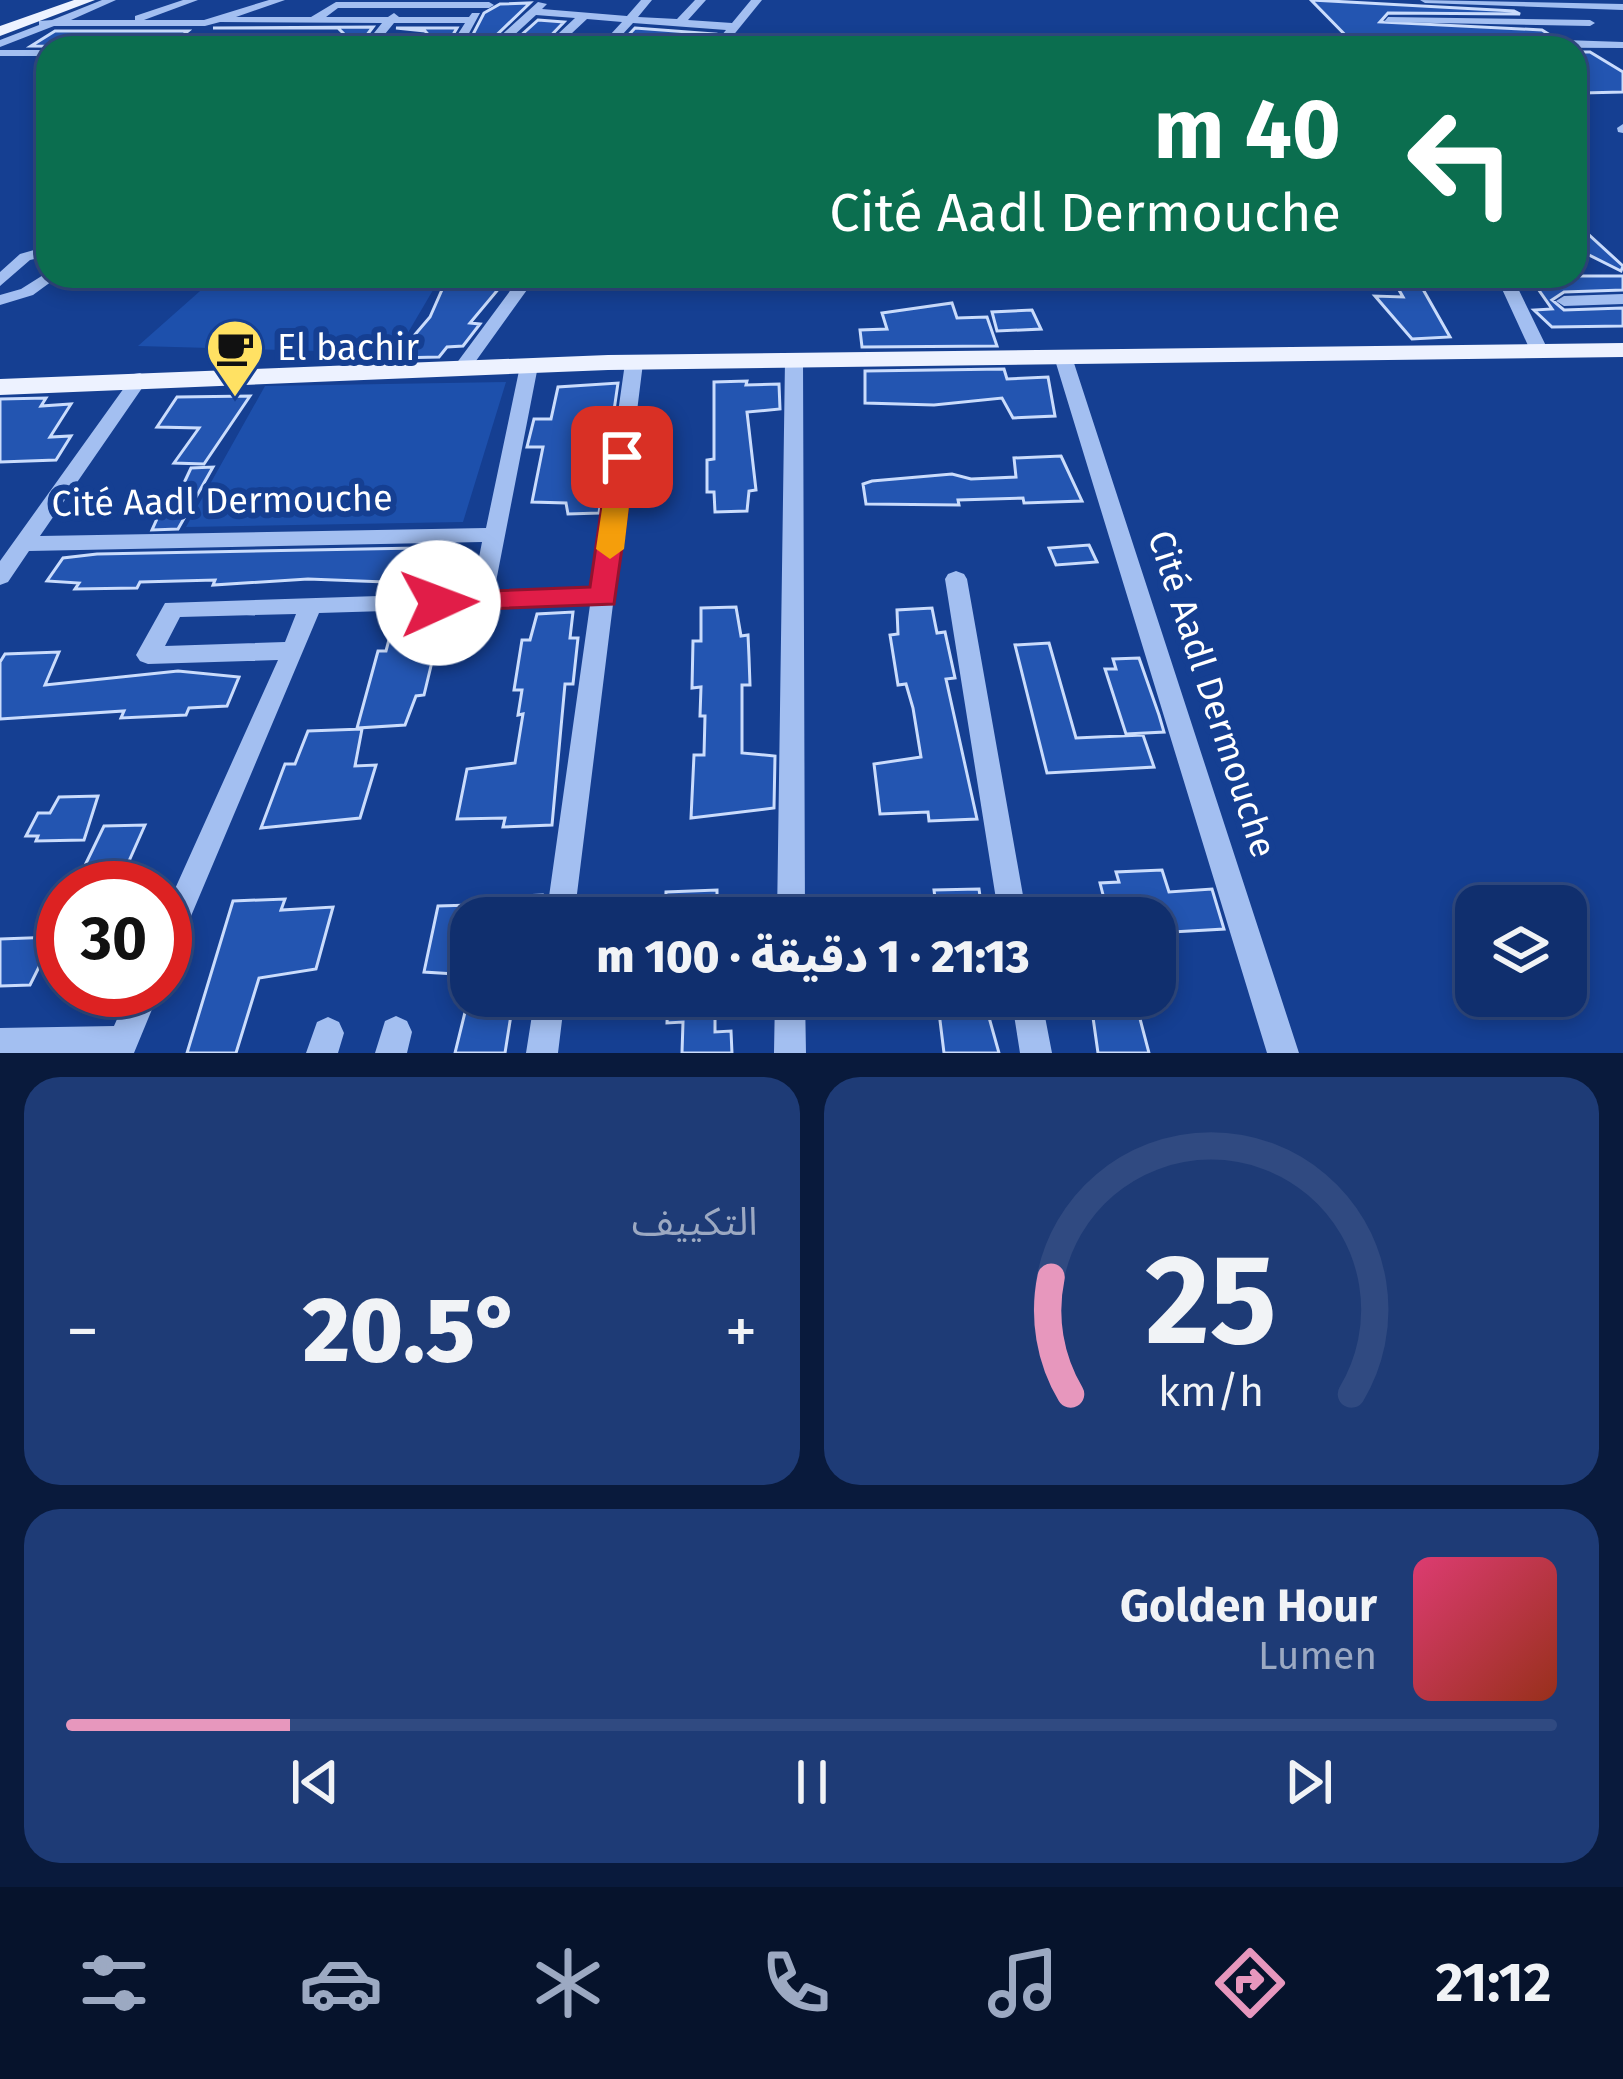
<!DOCTYPE html>
<html lang="ar">
<meta charset="utf-8">
<style>
body{margin:0;font-family:"Fira Sans","Noto Sans Arabic",sans-serif;background:#1e3b76;color:#f1f3f6;direction:rtl;height:100vh;display:flex;flex-direction:column;font-size:45px;white-space:nowrap}
*{box-sizing:border-box;margin:0}
p{font-size:39px;color:#9ca9c2}
.icon{flex:none;width:66px;height:66px;fill:none;stroke:currentColor;stroke-width:2;stroke-linecap:round;stroke-linejoin:round}
.map{position:relative;height:1053px;overflow:hidden;direction:ltr}
.sheet{display:flex;flex-direction:column;gap:24px;padding:24px;background:#091a3c;flex:1}
.sheet>*{flex:none}
.top-card{position:absolute;left:36px;top:36px;width:1551px;height:252px;border-radius:36px;box-shadow:0 6px 18px #0003,0 0 0 3px #304a81;direction:rtl;background:#0b6e4f;color:#fff;overflow:hidden}
.fabs{position:absolute;left:1455px;top:885px;display:grid;gap:24px}
.fabs a{display:grid;place-items:center;width:132px;height:132px;border-radius:24px;background:#102f6e;box-shadow:0 6px 18px #0003,0 0 0 3px #304a81;font-size:60px}
.speed{position:absolute;left:36px;top:861px;display:flex;gap:24px;font-size:60px;font-weight:700;text-align:center}
.speed>*{display:grid;place-content:center;width:156px;height:156px;border-radius:50%;background:#102f6e;box-shadow:0 6px 18px #0003,0 0 0 3px #304a81;line-height:1}
.speed .limit{border:18px solid #d22;background:#fff;color:#111}
.pin{position:absolute;display:grid;place-items:center;width:102px;height:102px;color:#fff;margin:-51px;border-radius:24px;box-shadow:0 6px 18px #0006}
.me{position:absolute;width:132px;margin:-66px;rotate:88deg;stroke-linejoin:round;filter:drop-shadow(0 0 9px #0008)}
.turn{display:flex;align-items:center;gap:42px;height:252px;padding:0 48px;font-size:54px}
.turn .icon{width:156px;height:156px;stroke-width:2.5}
.turn b{display:block;font-size:84px;line-height:102px}
.big{font-size:90px;font-weight:800;line-height:1.1}
.sheet .tile{flex:1;display:flex;flex-direction:column;justify-content:center;gap:18px;min-width:0;padding:0 42px;border-radius:36px;background:#1e3b76}
.sheet .dial{align-items:center;gap:0}
.dial svg{height:312px;overflow:visible;fill:none;stroke:#304a81;stroke-width:7;stroke-linecap:round;text-anchor:middle}
.dial text{fill:#f1f3f6;stroke:none}
.song{display:flex;align-items:center;gap:36px}
.cover{width:144px;height:144px;border-radius:18px;background:linear-gradient(135deg,hsl(340 70% 55%),hsl(10 70% 35%))}
.played{height:12px;border-radius:6px;background:linear-gradient(90deg,#e797bd 15%,#304a81 15%)}
.keys{display:flex;justify-content:space-around;direction:ltr}
.heat{display:flex;justify-content:space-between;align-items:center;font-size:66px;direction:ltr}
.sheet .tiles{flex:1;display:grid;gap:24px;grid-template-columns:1fr 1fr}
.tile:last-child{grid-column:span 2}
.trip{position:absolute;left:450px;top:897px;width:726px;height:120px;border-radius:36px;background:#102f6e;box-shadow:0 6px 18px #0003,0 0 0 3px #304a81;font-weight:800;line-height:120px;text-align:center;direction:rtl}
.dock{display:flex;height:192px;justify-content:space-around;align-items:center;background:#06132c;color:#9ca9c2}
.dock .icon{width:84px;height:84px}
.dock .selected{color:#e797bd}
.dock b{font-size:54px;color:#f1f3f6}
.map>svg:first-child{display:block}
.green{fill:#1d50ac}
.building{fill:#2355b1;stroke:#cadcfc;stroke-width:3}
.lines{fill:none;stroke-linecap:round;stroke-linejoin:round}
.minor{fill:#a3bff1;fill-rule:evenodd}
.major{fill:#edf2ff;fill-rule:evenodd}
.route{fill:#e11d48;stroke:#92132f;stroke-width:3}
.slow{fill:#f59e0b}
.labels{text-anchor:middle;dominant-baseline:central;stroke-width:12;stroke-linejoin:round;paint-order:stroke}
.poi-label{font-size:36px;fill:#fff;stroke:#153f92;text-anchor:start}
.street-label{font-size:36px;fill:#fff;stroke:#153f92}
</style>
<div class="map">
<svg width="1623" height="1053" viewBox="0 0 1623 1053">
<rect width="100%" height="100%" fill="#153f92"/>
<path class="green" d="M217 276 436 285 396 353 138 346Z
M506 382 463 522 186 527 265 386Z"/>
<path class="building" d="M1311 0 1514 11 1520 14 1388 13 1380 22 1542 30 1550 35 1372 36 1382 48H1358Z
M530 3 483 48H466L484 13 500 4Z
M538 20 564 22 539 48H507Z
M373 27 360 44 312 48 31 46 55 31H188L183 35 189 43 338 44 348 38 338 28H213Z
M396 28H457L445 48H384L433 40 425 31Z
M635 28 715 34 706 48H650L653 44 622 42Z
M1575 52H1590L1623 72V92L1582 93 1575 88 1585 74 1575 64Z
M1575 222 1623 266 1621 271 1575 248Z
M1529 276H1623V290L1564 292 1552 300 1564 310 1623 308V326L1552 327 1534 310 1552 309Z
M466 282 501 286 470 323 480 324 463 346 447 347 439 357 395 358 430 317 445 283Z
M1395 283 1420 284 1450 337 1412 339 1375 296 1403 297Z
M952 303 957 318 987 317 997 346 862 347 860 330 887 329 882 313Z
M1032 310 1041 329 997 331 992 312Z
M1004 369 1007 379 1048 377 1055 416 1013 418 1002 398 934 405 865 403V371Z
M747 381 746 385 779 384 780 409 747 412 756 490 749 491 747 511 715 512 714 492H707V460L714 459V382Z
M618 383 599 513 568 514 566 503 532 502 543 447H527L534 419H551L558 387Z
M250 396 204 464 174 463 199 428 157 427 177 397Z
M46 398 41 406 71 404 50 437 71 436 56 460 0 462V399Z
M1061 456 1082 501 1024 503 1023 498 958 500 959 505 866 504 863 484 872 481 952 474 971 479 1016 477 1014 458Z
M213 467 178 529 152 530 165 501 176 500 191 468Z
M1089 545 1097 562 1056 565 1049 548Z
M419 548 460 551 452 574 413 578 411 583 308 579 213 585 215 580 140 582 137 588 75 589 79 583 47 581 63 558 97 554Z
M736 607 741 636 748 635 749 657 750 685H742V753L775 756 774 808 691 818 694 755H704L705 716H700L701 687 692 688 693 641H701V608Z
M932 608 937 633 945 632 955 678 946 679 977 819 929 821 928 812 880 814 874 764 921 757 913 708 906 684 898 685 890 635 898 634 897 610Z
M573 612 570 638H578L573 684H565L552 825 503 827 505 818 457 819 467 769 515 763 523 714 518 715 522 690H514L522 640H530L537 614Z
M431 616 428 646 436 645 424 695 416 696 405 725 357 728 378 651H386L395 617Z
M1049 643 1076 738 1143 735 1154 767 1047 773 1015 645Z
M59 652 45 685 178 671 239 677 227 706 189 708 186 715 121 718 124 711 0 719V662L5 654Z
M1139 658 1159 715 1164 732 1126 734 1105 669H1116L1113 659Z
M362 729 355 766 376 765 360 818 261 828 285 764H295L308 731Z
M98 796 84 840 36 841 38 836H26L38 813H50L59 797Z
M145 825 117 888H74L104 826Z
M1162 870 1169 892 1212 889 1224 929 1155 933V918H1109L1100 883 1119 882 1116 872Z
M979 889 983 918H881L879 900 935 898 934 890Z
M717 890V900L767 898 768 918H665L666 892Z
M542 895 538 918H492L496 897Z
M285 899 281 910 333 907 316 969 259 978 236 1053H187L233 901Z
M471 905V975L424 972 438 906Z
M54 937 30 985 0 986V939Z
M469 996H514L505 1053H455Z
M668 996H715V1032L731 1031 732 1053H682L683 1022 667 1023Z
M937 996H983L999 1053H944Z
M1090 996H1134L1149 1053H1098Z"/>
<g class="lines">
<path class="minor" d="M102 0H116L71 20H135V16L183 0H198L144 20H204L269 0H285L236 17H311L336 2H489L494 5 489 8H338L326 17H388L394 13 399 17H469L472 13H480L461 48H449L465 23H394L385 34 423 35 429 38 423 41 380 40 374 48H362L382 23 220 22 205 26H54L0 47V40L39 25V21L52 20Z
M641 0H652L638 17 677 19 695 0H706L688 20 732 23 751 0H762L723 48H711L726 30 633 23 610 48H598L622 22 587 19 556 48H543L575 18 536 15 500 48H487L538 2 547 4 542 9 627 16Z
M1420 0 1623 4V10L1425 3Z
M1388 17 1590 20 1595 23 1590 26 1384 22Z
M193 33H338L344 36 338 39 189 38 187 36Z
M1535 39 1623 42V48L1403 47 1397 44 1403 41Z
M0 50H48V56H0Z
M1575 68 1581 74 1575 78Z
M1623 124V133L1618 132 1617 128Z
M48 246V256L30 260 0 286V272L20 254Z
M48 272V276H59L33 295 0 305V295L21 289Z
M521 276H537L468 372H456L453 368Z
M1496 276H1512L1549 352 1546 356H1534L1531 352Z
M1623 294V304L1564 306 1556 301 1564 296Z
M794 355 803 360 805 918H777L785 360Z
M1064 355 1073 360 1299 1053H1267L1055 360Z
M634 358 643 363 574 918H546L590 605 319 613 175 954 165 958V911L278 660 148 664 140 661 136 655 165 603 472 593 482 542 29 551 8 582 0 585V561L134 374 140 373 149 378 40 536 486 528 520 366 529 361 538 366 494 592 593 589 625 363ZM296 614 285 642 165 646 180 617Z
M956 571 964 574 967 579 1027 918H999L945 579 948 574Z
M130 990H160L134 1053H0V1028L114 1026Z
M535 996H565L558 1053H526Z
M775 996H805L806 1053H774Z
M1011 996H1041L1052 1053H1020Z
M396 1016 407 1021 412 1032 407 1053H375L385 1021Z
M328 1017 339 1022 344 1033 338 1053H306L317 1022Z"/>
<path class="major" d="M74 0H95L0 36V26Z
M1623 343V357L608 370 0 395V379L608 355Z"/>
</g>
<path class="route" d="M622 449 635 457 614 604 428 611 423 603 438 593 590 587 609 457Z"/>
<path class="slow" d="M618 480 631 489 624 549 610 559 596 549 605 489Z"/>
<defs>
<symbol id="cafe-pin" viewBox="-11 -11 22 30"><path d="M0 17L-7.5 6A9.5 9.5 0 1 1 7.5 6Z" fill="#ffe163" stroke="#153f92"/><path d="M-5.5-4.5H6V0H3Q3 3.5 0 3.5H-2.5Q-5.5 3.5-5.5 0ZM3-3.2v2h1.7v-2ZM-6 4.5H4V6H-6Z" fill="#111"/></symbol>
</defs>
<g fill-rule="evenodd">
<use href="#cafe-pin" x="202" y="315" width="66" height="90"/>
</g>
<g class="labels">
<g class="poi-label">
<text x="277" y="348">El bachir</text>
</g>
<g class="street-label">
<text transform="translate(222 501) rotate(-1)">Cité Aadl Dermouche</text>
<text transform="translate(1212 694) rotate(72)">Cité Aadl Dermouche</text>
</g>
</g>
</svg>
<div class="fabs">
<a><svg class="icon" aria-label="layers" viewBox="0 0 24 24"><path d="M12 4l9 5-9 5-9-5zM3 14l9 5 9-5"/></svg></a>
</div>
<div class="speed"><div class="limit">30</div></div>
<div class="pin" style="left:622px;top:457px;background:#d93025"><svg class="icon" aria-label="arrive" viewBox="0 0 24 24"><path d="M6 21V4h12l-3 4 3 4H6"/></svg></div>
<svg class="me" style="left:438px;top:603px" viewBox="-20 -20 40 40"><circle r="19" fill="#fff"/><path d="M0-13L10 11 0 6-10 11z" fill="#e11d48"/></svg>
<div class="trip">21:13 · 1 دقيقة · 100 m</div>
<div class="top-card">
<div class="turn"><svg class="icon" aria-label="left" viewBox="0 0 24 24"><path d="M17 20v-9H6M10 6l-5 5 5 5"/></svg><div><b>40 m</b>Cité Aadl Dermouche</div></div>
</div>
</div>
<section class="sheet">
<div class="tiles">
<div class="tile dial"><svg viewBox="0 0 100 80">
<path d="M14 69A42 42 0 1 1 86 69"/>
<path d="M14 69A42 42 0 0 1 9 39" stroke="#e797bd"/>
<text x="50" y="56" font-size="32" font-weight="700">25</text>
<text x="50" y="72" font-size="11">km/h</text>
</svg></div>
<div class="tile"><p>التكييف</p>
<div class="heat"><a>−</a><b class="big">20.5°</b><a>+</a></div>
</div>
<div class="tile">
<div class="song"><i class="cover"></i><div><b>Golden Hour</b><p>Lumen</p></div></div>
<div class="played"></div>
<div class="keys"><svg class="icon" aria-label="previous" viewBox="0 0 24 24"><path d="M18 5L8 12l10 7zM5 5v14"/></svg><svg class="icon" aria-label="pause" viewBox="0 0 24 24"><path d="M8 5v14M16 5v14"/></svg><svg class="icon" aria-label="next" viewBox="0 0 24 24"><path d="M6 5l10 7-10 7zM19 5v14"/></svg></div>
</div>
</div>
</section>
<nav class="dock">
<b>21:12</b>
<svg class="icon selected" aria-label="directions" viewBox="0 0 24 24"><path d="M12 3l9 9-9 9-9-9zM9 14v-3h6M13 9l2 2-2 2"/></svg>
<svg class="icon" aria-label="music" viewBox="0 0 24 24"><path d="M9 18V5l10-2v13"/><circle cx="6" cy="18" r="3"/><circle cx="16" cy="16" r="3"/></svg>
<svg class="icon" aria-label="phone" viewBox="0 0 24 24"><path d="M5 4h4l2 5-3 2q2 4 5 5l2-3 5 2v4C11 20 4 13 5 4z"/></svg>
<svg class="icon" aria-label="climate" viewBox="0 0 24 24"><path d="M12 3v18M4 7l16 10M4 17L20 7"/></svg>
<svg class="icon" aria-label="car" viewBox="0 0 24 24"><path d="M5 17H2v-5l4-1 3-4h7l3 4 3 1v5h-3M9 17h6M6 11h13"/><circle cx="7" cy="17" r="2"/><circle cx="17" cy="17" r="2"/></svg>
<svg class="icon" aria-label="filters" viewBox="0 0 24 24"><path d="M4 7h16M4 17h16"/><circle cx="9" cy="7" r="2"/><circle cx="15" cy="17" r="2"/></svg>
</nav>
